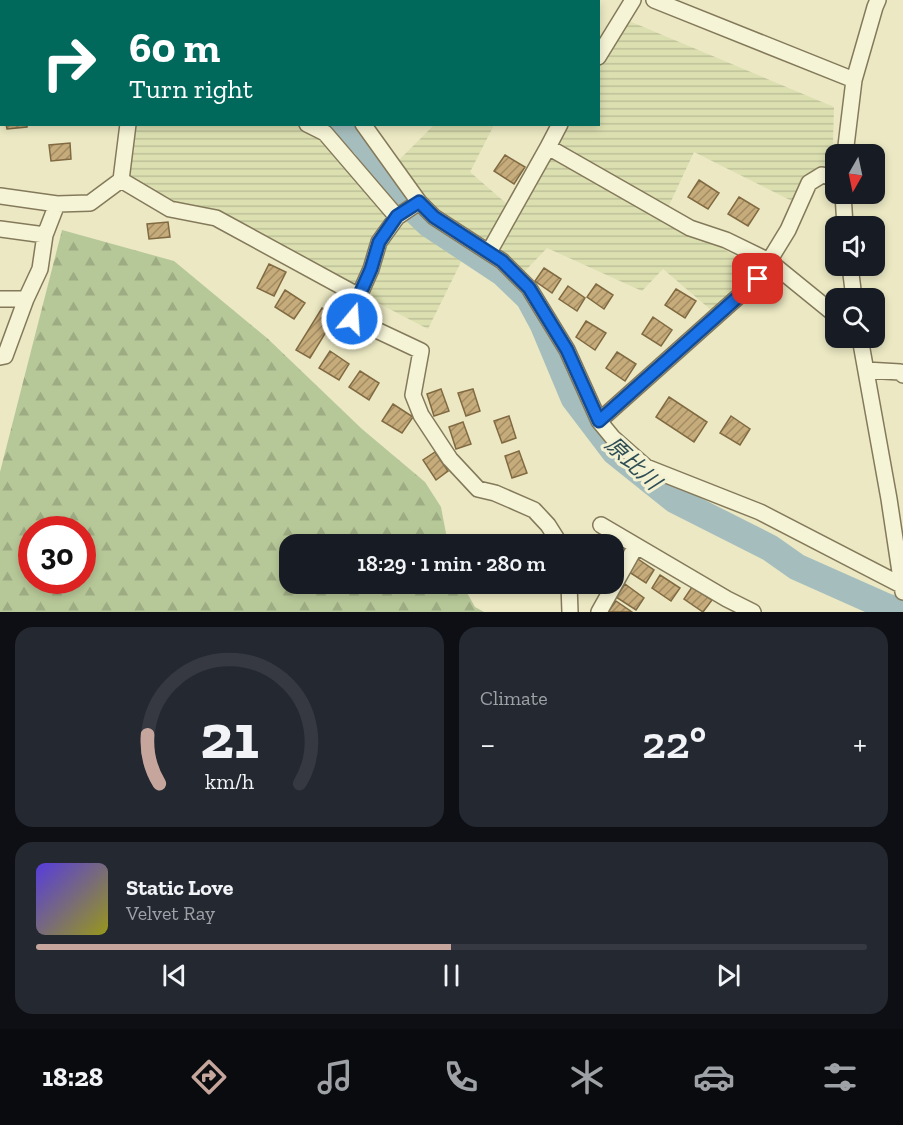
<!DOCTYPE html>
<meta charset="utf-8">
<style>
body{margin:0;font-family:"Zilla Slab","Noto Sans JP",serif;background:#242831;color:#f1f3f6;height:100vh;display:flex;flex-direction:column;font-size:22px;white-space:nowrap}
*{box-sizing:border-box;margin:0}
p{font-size:20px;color:#9ea1a6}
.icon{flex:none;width:33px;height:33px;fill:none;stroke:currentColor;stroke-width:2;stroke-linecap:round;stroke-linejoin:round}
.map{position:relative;height:612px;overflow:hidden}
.details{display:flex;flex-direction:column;gap:15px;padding:15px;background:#0d0f14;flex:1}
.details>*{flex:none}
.hud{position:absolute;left:0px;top:0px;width:600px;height:126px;box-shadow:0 3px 9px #0003;background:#00695c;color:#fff;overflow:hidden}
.needle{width:39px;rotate:189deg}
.buttons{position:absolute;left:825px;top:144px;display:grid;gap:12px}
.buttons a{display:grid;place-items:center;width:60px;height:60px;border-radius:12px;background:#171b24;box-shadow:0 3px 9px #0003;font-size:30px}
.speed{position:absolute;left:18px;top:516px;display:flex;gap:12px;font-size:30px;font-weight:700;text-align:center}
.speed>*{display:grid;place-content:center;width:78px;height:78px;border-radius:50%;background:#171b24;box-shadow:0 3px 9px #0003;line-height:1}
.speed .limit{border:9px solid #d22;background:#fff;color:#111}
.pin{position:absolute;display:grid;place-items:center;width:51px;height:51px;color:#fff;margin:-26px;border-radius:12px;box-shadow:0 3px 9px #0006}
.me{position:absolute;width:66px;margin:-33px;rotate:18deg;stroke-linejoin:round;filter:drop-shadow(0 0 4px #0008)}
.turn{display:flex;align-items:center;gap:21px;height:126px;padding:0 30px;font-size:27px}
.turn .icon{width:78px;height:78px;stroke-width:2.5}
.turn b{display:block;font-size:42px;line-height:51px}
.big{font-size:45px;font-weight:600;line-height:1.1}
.details .widget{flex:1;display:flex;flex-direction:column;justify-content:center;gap:9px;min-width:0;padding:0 21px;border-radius:18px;background:#242831}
.details .dial{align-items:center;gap:0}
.dial svg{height:156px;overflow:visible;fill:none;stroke:#363941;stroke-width:7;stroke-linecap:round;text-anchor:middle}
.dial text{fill:#f1f3f6;stroke:none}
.song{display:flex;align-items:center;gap:18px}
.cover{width:72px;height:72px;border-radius:9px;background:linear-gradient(135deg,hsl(250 70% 55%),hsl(60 70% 35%))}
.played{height:6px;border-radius:3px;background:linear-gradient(90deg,#c5a59c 50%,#363941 50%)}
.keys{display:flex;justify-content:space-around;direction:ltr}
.heat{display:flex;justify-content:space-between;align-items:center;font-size:33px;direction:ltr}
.details .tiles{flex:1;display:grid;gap:15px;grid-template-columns:1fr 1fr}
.widget:last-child{grid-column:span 2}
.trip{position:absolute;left:279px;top:534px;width:345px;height:60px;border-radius:18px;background:#171b24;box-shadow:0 3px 9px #0003;font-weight:600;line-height:60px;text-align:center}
.menu{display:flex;height:96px;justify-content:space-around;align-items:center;background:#090b0e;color:#9ea1a6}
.menu .icon{width:42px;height:42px}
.menu .on{color:#c5a59c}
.menu b{font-size:27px;color:#f1f3f6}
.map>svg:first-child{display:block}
.farmland{fill:url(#farmland-rules)}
.forest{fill:url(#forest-firs);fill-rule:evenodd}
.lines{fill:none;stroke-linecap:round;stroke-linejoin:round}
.river{stroke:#a5bebd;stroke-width:27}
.building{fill:url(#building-hatch);stroke:#816a42;stroke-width:1.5}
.minor-casing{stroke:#847a5b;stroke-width:18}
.minor{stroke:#f6f4d6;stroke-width:15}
.route-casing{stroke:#114b97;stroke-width:15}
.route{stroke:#1a73e8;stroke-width:10}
.labels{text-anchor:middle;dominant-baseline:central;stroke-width:6;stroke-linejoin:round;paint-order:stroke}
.water-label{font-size:22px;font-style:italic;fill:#2e4d54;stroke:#f3f1d2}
</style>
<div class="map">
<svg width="903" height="612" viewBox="0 0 903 612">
<defs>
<pattern id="farmland-rules" width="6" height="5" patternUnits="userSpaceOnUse" patternTransform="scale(1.5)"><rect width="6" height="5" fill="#dce0b1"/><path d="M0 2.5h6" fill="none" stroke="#bdc098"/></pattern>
<pattern id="forest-firs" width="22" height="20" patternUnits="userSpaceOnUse" patternTransform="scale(1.5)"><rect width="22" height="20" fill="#b7c898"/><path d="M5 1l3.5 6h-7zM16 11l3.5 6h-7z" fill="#9eac83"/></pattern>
<pattern id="building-hatch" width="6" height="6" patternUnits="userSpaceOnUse" patternTransform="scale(1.5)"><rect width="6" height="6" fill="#c7ac7b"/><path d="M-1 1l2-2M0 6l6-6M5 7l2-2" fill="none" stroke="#a28c64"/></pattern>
</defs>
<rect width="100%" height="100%" fill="#ebe8c3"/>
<path class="farmland" d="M622 18 834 107 832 177 792 201 694 152 665 214 762 272 711 310 663 269 642 291 547 248 525 271 489 252 419 202 398 161 434 125H494L470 172 507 204 491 247 561 125 598 124 599 59Z
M136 125H307L377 193 462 260 428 329 249 236 121 180Z"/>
<path class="forest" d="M62 230 174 261 267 338 362 429 425 482 441 507 448 544H290V584H462L475 607 484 612H0V472ZM32 530H82V580H32Z"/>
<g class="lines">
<path class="river" d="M0 26H2
M343 124 365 145 403 199 429 224 503 273 529 298 543 324 574 398 615 452 675 500 770 548 797 567 887 607 903 611"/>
</g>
<path class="building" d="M6 124H27V127L7 129Z
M70 143 71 159 51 161 49 145Z
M505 155 525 167 514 184 494 171Z
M699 180 719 193 708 209 688 197Z
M739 197 759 209 748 226 728 214Z
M168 222 170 237 149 239 147 224Z
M269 264 286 272 274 296 257 288Z
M544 268 561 279 552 293 535 281Z
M596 284 613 295 604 309 587 297Z
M568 286 585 298 577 311 559 299Z
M676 289 696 301 685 318 665 305Z
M285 290 305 303 294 319 275 307Z
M322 308 345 322 338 332 329 327 310 358 296 350Z
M653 317 672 330 661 346 642 334Z
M586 321 606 333 595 350 576 337Z
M330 351 349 364 339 380 319 368Z
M617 352 636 364 625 381 606 368Z
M360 371 379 383 369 400 349 387Z
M441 389 449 411 434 416 427 394Z
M473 389 480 411 466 416 458 393Z
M669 397 707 422 694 442 656 417Z
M393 404 413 417 402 433 382 421Z
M509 416 516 438 502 443 494 421Z
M731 416 750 429 740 445 720 433Z
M463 422 471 444 456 449 449 427Z
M519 451 527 473 512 478 505 456Z
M435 452 448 471 436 480 423 460Z
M600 534 620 547 614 556V544H593Z
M521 536 534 544H515Z
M635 557 654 570 646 583 626 570Z
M660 575 680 588 671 601 652 588Z
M625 584 644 598 636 610 616 597Z
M692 587 712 600 703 612 684 599Z
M616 601 632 612H608Z"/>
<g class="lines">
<defs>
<path id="minor" d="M149 0 153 2
M452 0 455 2
M654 0 854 80
M280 2 281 0
M598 57 633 0
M0 62 2 61
M307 124 325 133 397 217 419 202
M363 124 419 202 434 217 502 261 529 288 567 350 599 421 613 438 646 467 760 512 903 586
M560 124 548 147 690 228 726 240 769 261 833 313 836 312
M845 154 854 80 875 7 878 0
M121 180 170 209 216 218 359 296 353 319 421 351 413 395 421 415 450 459 478 489 495 493 534 510 548 525 560 544
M843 194 845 226
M0 196 57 204 90 203 121 180 128 124
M0 229 45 235
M489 252 548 147
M850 266 854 298
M359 296 371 269 379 242 397 217
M0 299H26
M860 338 889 499 903 592
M0 357 5 356 26 299 40 269 45 235 57 204
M866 370 900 372 903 375
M599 421 758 279 788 230 809 183 822 175 836 178
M601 525 727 599 753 612
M569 584 570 612
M599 612 636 546"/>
</defs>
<use href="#minor" class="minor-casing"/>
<use href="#minor" class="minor"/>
</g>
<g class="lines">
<defs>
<path id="route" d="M352 319 359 296 371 269 379 242 397 216 419 202 434 217 502 261 529 288 567 350 599 421 758 279"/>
</defs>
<use href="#route" class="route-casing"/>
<use href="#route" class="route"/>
</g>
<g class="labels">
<g class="water-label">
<text transform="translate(633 463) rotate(43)">原比川</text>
</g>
</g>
</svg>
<div class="buttons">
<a><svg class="needle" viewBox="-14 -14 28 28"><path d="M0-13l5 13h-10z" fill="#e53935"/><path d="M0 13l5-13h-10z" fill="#9ea1a6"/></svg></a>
<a><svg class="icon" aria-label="sound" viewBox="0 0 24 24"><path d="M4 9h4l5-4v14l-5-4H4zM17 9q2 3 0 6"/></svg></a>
<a><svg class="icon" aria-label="search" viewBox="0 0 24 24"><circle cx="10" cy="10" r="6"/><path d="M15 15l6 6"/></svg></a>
</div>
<div class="speed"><div class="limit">30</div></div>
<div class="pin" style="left:758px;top:279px;background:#d93025"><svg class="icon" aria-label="arrive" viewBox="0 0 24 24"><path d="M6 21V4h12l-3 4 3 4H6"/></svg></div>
<svg class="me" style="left:352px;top:319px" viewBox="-20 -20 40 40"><circle r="17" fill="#1a73e8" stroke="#fff" stroke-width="3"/><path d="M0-11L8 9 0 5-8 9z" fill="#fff"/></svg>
<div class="trip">18:29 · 1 min · 280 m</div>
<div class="hud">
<div class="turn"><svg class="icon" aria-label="right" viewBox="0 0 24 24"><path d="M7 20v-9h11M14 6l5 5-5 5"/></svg><div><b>60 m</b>Turn right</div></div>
</div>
</div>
<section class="details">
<div class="tiles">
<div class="widget dial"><svg viewBox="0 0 100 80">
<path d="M14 69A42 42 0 1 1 86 69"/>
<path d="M14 69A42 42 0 0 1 8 44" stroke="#c5a59c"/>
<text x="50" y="56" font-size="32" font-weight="700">21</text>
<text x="50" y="72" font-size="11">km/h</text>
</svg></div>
<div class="widget"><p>Climate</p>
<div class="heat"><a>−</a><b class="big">22°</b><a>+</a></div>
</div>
<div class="widget">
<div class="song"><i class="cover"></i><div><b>Static Love</b><p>Velvet Ray</p></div></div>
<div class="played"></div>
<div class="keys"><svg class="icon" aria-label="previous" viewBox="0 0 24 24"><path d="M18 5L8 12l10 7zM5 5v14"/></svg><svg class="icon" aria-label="pause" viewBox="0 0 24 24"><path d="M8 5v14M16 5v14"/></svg><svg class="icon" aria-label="next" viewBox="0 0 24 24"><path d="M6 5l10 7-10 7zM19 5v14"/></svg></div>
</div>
</div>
</section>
<nav class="menu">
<b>18:28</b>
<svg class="icon on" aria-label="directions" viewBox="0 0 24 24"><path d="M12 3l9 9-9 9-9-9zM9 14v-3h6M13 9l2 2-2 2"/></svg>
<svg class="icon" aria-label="music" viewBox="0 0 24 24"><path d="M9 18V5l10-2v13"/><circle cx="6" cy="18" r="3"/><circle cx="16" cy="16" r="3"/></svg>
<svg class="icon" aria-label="phone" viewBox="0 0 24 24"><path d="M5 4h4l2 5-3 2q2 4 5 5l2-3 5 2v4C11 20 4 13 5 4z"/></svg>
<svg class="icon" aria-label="climate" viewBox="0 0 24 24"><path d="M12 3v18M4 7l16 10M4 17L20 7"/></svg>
<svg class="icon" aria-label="car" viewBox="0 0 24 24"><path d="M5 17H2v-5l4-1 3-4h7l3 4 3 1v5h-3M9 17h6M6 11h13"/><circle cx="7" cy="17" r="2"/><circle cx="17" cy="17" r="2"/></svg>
<svg class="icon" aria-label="filters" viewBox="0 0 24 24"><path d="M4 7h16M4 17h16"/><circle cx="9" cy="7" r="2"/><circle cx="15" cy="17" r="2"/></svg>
</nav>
